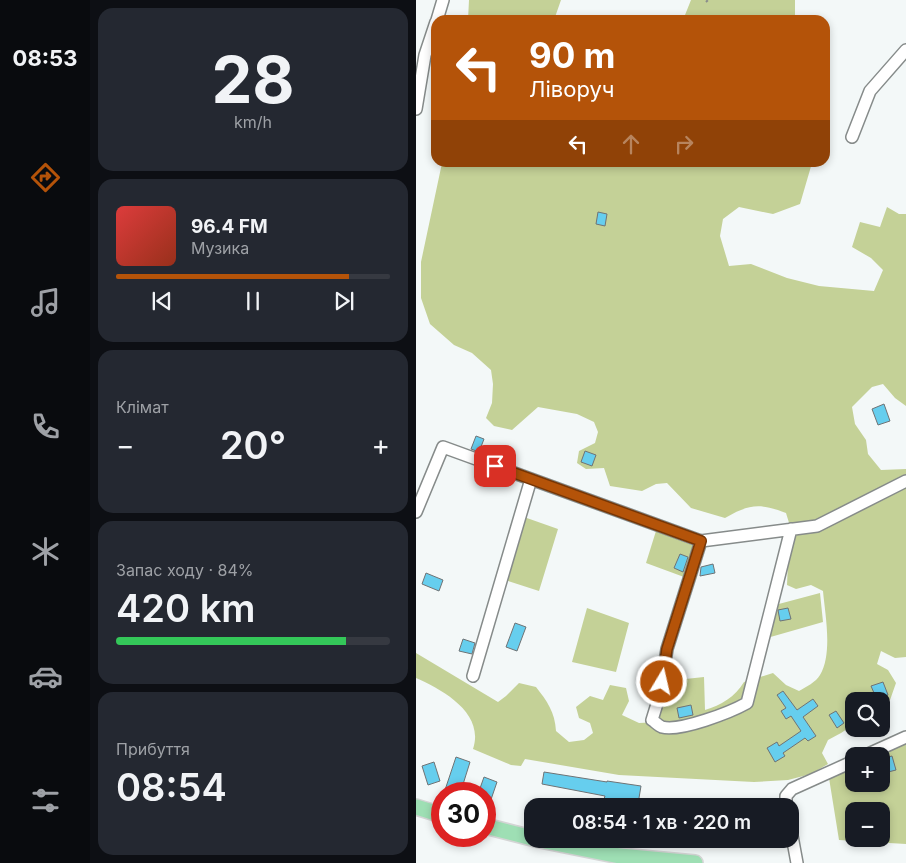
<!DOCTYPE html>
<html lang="uk">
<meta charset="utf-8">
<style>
body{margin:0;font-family:Inter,sans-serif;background:#242831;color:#f1f3f6;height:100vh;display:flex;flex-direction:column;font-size:19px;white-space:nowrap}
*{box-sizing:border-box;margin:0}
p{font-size:16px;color:#9ea1a6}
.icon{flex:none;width:28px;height:28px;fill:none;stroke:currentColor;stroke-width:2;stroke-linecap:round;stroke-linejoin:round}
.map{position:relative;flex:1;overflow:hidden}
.panel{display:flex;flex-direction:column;gap:8px;padding:8px;background:#0d0f14;width:326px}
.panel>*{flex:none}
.guide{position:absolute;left:15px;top:15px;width:399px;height:152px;border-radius:15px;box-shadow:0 2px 8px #0003;background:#b45309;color:#fff;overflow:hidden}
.fabs{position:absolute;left:429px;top:692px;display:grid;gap:10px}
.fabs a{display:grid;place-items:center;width:45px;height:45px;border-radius:10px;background:#171b24;box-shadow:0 2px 8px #0003;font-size:25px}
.speed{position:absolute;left:15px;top:782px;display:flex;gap:10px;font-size:25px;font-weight:700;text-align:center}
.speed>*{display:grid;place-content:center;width:65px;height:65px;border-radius:50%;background:#171b24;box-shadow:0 2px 8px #0003;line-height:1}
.speed .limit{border:8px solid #d22;background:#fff;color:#111}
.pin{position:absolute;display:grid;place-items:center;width:42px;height:42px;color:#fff;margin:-21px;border-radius:10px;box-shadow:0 2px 8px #0006}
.me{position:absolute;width:55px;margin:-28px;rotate:9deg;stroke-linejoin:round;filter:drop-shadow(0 0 4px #0008)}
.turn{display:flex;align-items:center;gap:18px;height:105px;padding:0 15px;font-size:22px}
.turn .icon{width:65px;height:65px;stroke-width:2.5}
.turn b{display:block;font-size:35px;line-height:42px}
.lanes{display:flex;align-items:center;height:48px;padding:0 15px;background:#0003;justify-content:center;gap:25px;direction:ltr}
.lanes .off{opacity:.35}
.big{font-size:38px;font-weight:600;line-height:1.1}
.panel .tile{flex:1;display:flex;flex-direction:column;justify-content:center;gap:8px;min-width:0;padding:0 18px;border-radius:15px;background:#242831}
.panel .dial{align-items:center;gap:0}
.dial b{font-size:65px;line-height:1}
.song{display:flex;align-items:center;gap:15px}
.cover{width:60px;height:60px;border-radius:8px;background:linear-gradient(135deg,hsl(0 70% 55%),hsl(10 70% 35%))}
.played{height:5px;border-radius:2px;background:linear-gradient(90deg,#b45309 85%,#363941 85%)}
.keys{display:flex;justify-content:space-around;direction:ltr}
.heat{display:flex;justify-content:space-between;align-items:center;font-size:28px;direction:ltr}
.charge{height:8px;border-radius:4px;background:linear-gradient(90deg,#34c759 84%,#363941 0)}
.trip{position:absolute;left:108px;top:798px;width:275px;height:50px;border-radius:15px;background:#171b24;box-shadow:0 2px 8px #0003;font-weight:600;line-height:50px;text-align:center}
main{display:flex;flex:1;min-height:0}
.dock{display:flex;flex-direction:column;width:90px;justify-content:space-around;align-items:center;background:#090b0e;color:#9ea1a6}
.dock .icon{width:35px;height:35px}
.dock .on{color:#b45309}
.dock b{font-size:22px;color:#f1f3f6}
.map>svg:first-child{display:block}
.green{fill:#c4d197;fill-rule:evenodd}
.building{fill:#66ceee;stroke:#6f7375}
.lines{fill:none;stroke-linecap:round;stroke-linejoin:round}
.minor-casing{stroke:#868b8a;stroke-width:14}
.major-casing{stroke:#d4d5d5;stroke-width:18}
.path{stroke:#898c8c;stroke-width:2;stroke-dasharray:2.5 4;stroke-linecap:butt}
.minor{stroke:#fff;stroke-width:11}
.major{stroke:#9edfb4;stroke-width:15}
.route-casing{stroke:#753606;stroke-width:12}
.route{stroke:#b45309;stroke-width:9}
</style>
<main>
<nav class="dock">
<b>08:53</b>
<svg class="icon on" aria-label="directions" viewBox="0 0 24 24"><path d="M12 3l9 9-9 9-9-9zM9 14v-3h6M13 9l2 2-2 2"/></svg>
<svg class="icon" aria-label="music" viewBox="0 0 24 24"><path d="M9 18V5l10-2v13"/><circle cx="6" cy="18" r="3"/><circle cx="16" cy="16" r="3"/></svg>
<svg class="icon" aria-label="phone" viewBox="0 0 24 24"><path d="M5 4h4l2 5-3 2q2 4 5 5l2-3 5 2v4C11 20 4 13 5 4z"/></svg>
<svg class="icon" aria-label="climate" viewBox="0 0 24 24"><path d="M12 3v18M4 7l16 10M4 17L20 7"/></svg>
<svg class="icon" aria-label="car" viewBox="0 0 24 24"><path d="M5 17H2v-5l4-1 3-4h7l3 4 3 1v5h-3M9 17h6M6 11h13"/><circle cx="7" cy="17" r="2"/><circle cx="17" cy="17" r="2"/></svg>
<svg class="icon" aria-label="filters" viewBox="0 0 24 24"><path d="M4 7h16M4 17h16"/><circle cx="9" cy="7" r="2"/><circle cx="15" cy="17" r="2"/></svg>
</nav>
<section class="panel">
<div class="tile dial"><b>28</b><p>km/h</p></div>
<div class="tile">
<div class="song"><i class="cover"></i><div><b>96.4 FM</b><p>Музика</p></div></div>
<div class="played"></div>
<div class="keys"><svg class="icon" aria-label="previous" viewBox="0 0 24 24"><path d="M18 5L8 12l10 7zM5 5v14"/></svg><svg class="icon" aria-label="pause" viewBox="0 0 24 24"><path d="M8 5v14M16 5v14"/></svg><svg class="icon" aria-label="next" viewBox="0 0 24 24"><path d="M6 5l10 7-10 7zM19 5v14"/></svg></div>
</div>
<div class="tile"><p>Клімат</p>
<div class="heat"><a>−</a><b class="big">20°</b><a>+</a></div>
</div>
<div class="tile"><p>Запас ходу · 84%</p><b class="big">420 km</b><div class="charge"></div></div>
<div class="tile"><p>Прибуття</p><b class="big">08:54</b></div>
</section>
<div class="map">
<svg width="490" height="863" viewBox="0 0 490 863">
<rect width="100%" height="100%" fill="#f3f8f8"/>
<path class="green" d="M53 0H145L138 20H52Z
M275 0H379V15L381 20H267Z
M26 163H396L384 204 357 214 323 207 307 219 304 236 313 266 335 264 371 278 403 286 458 291 467 270 455 258 436 247 444 222 464 227 471 207 483 214H490V406L479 398 467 384 456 387 436 407 439 424 450 440 452 454 465 470 490 469V657L479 658 465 651 461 664 472 670 480 683 474 700 465 706V701H438L437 725 425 733 412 740 406 753 412 764 395 774 372 780 338 782 203 775 109 759 105 766 95 765 57 749C69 713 27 690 0 678V653L82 702 90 696 103 683 120 687C131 701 139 712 140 731L153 742 168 740 177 733 174 723 163 718 160 707 174 696 187 700 194 685 210 688 213 701 206 715 223 723 244 722 242 720 251 681 288 677 289 710C305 705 319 697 328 682L357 673 370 685 383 691C390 687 400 682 404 675 417 653 409 614 407 591L395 585 380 589 371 585 372 562 378 539 370 513C344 503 333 504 309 518L275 508 251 483 240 484 226 491 194 486 188 468 170 469 161 463 163 451 179 443 182 432 178 422 161 414 122 407 96 430 78 426 70 418 76 403 77 384 75 370 56 353 38 345 14 324 5 298V262Z
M108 517 142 529 123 591 89 580Z
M240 531 279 546 268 577 230 563Z
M404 593 407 622 351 638 359 605Z
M171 608 213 623 200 672 156 662Z
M490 741V844L423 840 413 778 437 765 438 784H465V756H457ZM438 811H465V839H438Z"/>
<path class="building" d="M182 212 191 214 189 226 180 224Z
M468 404 474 421 462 425 456 409Z
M60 436 68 439 63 452 55 449Z
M169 451 180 455 176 466 165 462Z
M264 554 272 557 267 572 258 568Z
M297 564 299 573 284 576 285 567Z
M10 573 27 580 23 591 6 584Z
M372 608 375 619 364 621 362 610Z
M99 623 110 627 101 651 90 647Z
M47 639 59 643 56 654 43 651Z
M467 682 472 695 461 700 455 686Z
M367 691 381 710 397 699 402 706 387 717 400 736 392 741 389 738 367 753 369 756 359 762 351 748 361 742 363 746 385 731 375 716 370 719 365 711 370 708 361 695Z
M275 705 277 715 263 718 261 708Z
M420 711 428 723 421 728 413 715Z
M476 756 480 770 468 773 465 759Z
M40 757 54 762 44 794 29 790Z
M18 762 24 781 12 785 6 766Z
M128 772 191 782V781L225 786 222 804 188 799 189 796 126 784Z
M68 777 81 782 70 814 69 794H62Z"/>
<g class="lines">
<defs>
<path id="minor" d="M21 20 27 0
M0 109 9 55 20 22
M436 137 454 91 490 50
M0 512 27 447 285 541 401 526 490 481
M285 541 251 649 244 694 236 720C239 722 243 726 246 727 264 732 315 712 331 703L375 529
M57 676 115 479
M448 756 490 737
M370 806V796L376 789 438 761
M374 825 381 863"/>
<path id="major" d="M0 807 26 815
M69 826 116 838
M119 839 204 856 279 863"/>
</defs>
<use href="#minor" class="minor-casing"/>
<use href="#major" class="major-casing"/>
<path class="path" d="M290 2 292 0"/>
<use href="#minor" class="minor"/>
<use href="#major" class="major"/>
</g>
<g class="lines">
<defs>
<path id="route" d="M79 466 285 541 251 649 246 682"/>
</defs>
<use href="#route" class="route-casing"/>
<use href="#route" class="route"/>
</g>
</svg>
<div class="fabs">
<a><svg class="icon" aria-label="search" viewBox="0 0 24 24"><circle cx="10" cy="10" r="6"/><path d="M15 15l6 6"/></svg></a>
<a>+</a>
<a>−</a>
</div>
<div class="speed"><div class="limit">30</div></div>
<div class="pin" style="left:79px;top:466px;background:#d93025"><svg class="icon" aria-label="arrive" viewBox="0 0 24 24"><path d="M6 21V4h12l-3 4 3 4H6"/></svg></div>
<svg class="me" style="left:246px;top:682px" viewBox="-20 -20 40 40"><circle r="17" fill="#b45309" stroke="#fff" stroke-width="3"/><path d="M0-11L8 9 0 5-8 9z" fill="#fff"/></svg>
<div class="trip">08:54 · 1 хв · 220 m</div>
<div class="guide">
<div class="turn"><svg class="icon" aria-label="left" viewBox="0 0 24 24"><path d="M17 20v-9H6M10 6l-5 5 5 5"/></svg><div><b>90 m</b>Ліворуч</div></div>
<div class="lanes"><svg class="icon" aria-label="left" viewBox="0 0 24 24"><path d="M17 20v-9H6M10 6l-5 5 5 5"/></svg><svg class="icon off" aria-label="ahead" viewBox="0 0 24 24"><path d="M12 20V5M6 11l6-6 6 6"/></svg><svg class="icon off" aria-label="right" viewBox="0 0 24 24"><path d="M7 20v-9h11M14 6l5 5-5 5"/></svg></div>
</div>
</div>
</main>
